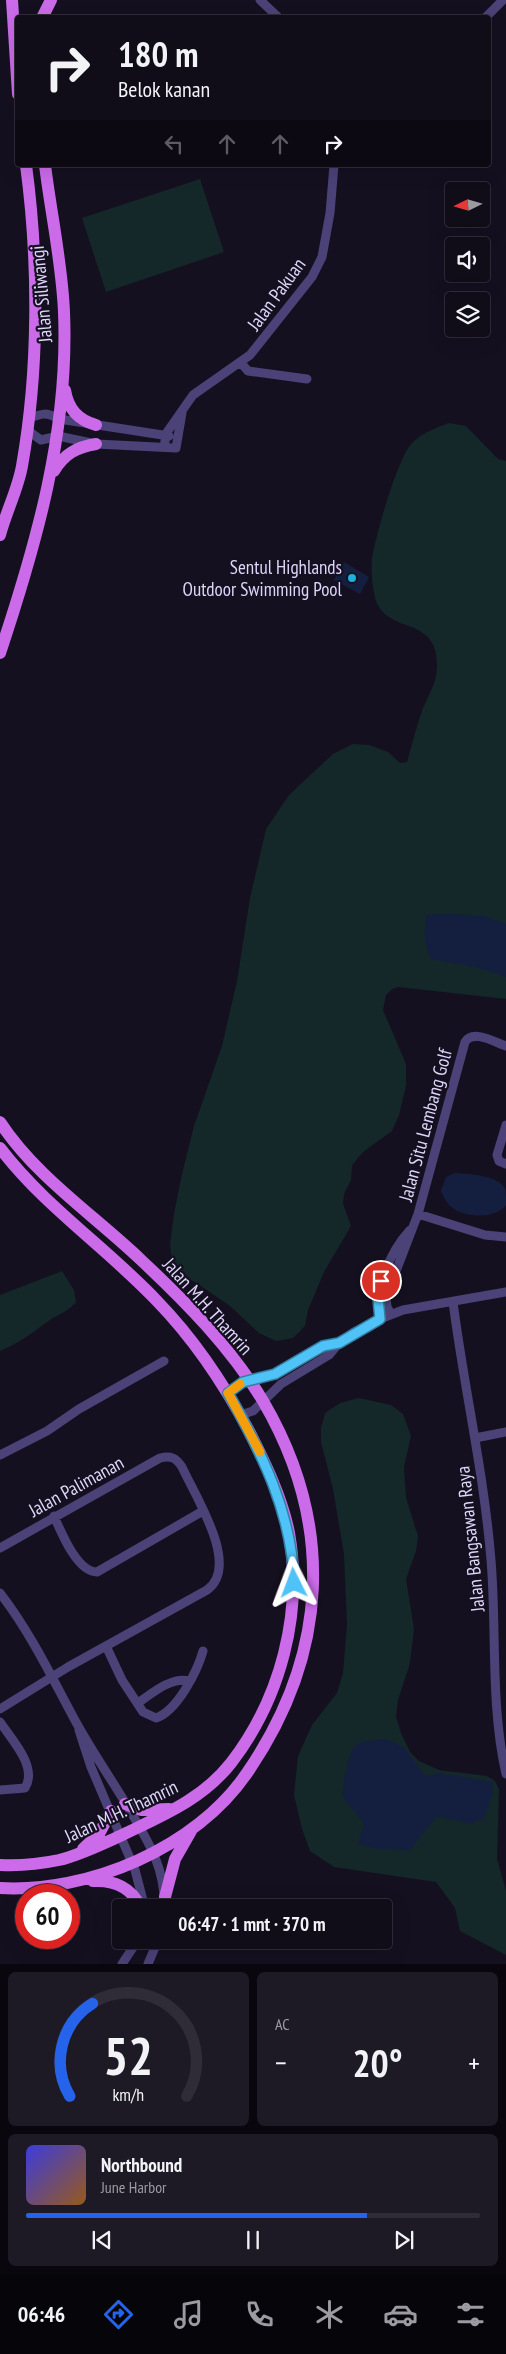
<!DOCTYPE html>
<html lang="id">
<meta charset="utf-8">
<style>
body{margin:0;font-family:"PT Sans Narrow",sans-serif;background:#1e1a25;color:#f1f3f6;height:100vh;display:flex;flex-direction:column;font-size:19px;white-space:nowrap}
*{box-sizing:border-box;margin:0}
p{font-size:16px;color:#9c9ba2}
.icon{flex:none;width:28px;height:28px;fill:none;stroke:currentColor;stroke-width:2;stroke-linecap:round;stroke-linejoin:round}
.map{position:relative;height:1964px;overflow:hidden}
.drawer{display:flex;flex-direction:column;gap:8px;padding:8px;background:#09070d;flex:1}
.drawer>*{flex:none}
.banner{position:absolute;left:15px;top:15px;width:476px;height:152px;border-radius:5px;box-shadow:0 5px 20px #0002,0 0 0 1px #302c37;background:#100c18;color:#f1f3f6;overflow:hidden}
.needle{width:32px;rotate:265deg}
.tools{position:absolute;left:445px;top:182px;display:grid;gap:10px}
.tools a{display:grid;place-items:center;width:45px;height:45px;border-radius:5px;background:#100c18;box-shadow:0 5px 20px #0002,0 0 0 1px #302c37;font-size:25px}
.speed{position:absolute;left:15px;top:1884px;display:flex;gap:10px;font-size:25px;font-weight:700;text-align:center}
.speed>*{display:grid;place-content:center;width:65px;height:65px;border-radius:50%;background:#100c18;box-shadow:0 5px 20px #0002,0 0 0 1px #302c37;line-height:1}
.speed .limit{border:8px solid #d22;background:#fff;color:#111}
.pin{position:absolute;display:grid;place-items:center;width:42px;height:42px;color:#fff;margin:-21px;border:2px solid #fff;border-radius:50%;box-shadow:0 1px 5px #0007}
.me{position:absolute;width:55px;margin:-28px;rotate:357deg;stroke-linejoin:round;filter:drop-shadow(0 0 4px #0008)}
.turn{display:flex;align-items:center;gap:18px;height:105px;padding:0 20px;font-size:22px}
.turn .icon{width:65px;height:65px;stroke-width:2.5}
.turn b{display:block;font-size:35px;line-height:42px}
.lanes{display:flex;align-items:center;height:48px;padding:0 20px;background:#0003;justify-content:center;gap:25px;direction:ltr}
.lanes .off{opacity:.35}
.big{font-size:38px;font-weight:700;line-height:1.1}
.drawer .tile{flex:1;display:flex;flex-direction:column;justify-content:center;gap:8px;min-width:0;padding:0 18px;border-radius:8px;background:#1e1a25}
.drawer .dial{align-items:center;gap:0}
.dial svg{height:130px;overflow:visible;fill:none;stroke:#302c37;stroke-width:7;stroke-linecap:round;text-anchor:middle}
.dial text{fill:#f1f3f6;stroke:none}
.song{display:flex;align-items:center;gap:15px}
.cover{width:60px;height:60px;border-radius:8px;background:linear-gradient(135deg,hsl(240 70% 55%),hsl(30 70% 35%))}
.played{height:5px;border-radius:2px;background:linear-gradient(90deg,#2563eb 75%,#302c37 75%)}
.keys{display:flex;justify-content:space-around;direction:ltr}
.heat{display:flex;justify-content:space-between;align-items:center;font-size:28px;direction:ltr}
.drawer .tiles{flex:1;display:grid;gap:8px;grid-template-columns:1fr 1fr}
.tile:last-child{grid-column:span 2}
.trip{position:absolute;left:112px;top:1899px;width:280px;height:50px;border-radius:5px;background:#100c18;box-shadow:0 5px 20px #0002,0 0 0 1px #302c37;font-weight:700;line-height:50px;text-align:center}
.dock{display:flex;height:80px;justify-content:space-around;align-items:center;background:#06050a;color:#9c9ba2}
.dock .icon{width:35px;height:35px}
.dock .current{color:#2563eb}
.dock b{font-size:22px;color:#f1f3f6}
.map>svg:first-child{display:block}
.green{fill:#142729}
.water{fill:#141f40}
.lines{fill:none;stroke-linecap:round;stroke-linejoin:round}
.minor{stroke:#4b4278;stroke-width:9}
.primary{stroke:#cb6bea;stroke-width:12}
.route-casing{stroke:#337fa1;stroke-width:12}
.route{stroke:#4fc3f7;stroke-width:9}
.slow{stroke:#f59e0b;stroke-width:9}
.poi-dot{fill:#1fafdb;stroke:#151020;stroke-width:2}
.labels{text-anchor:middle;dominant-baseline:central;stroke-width:4.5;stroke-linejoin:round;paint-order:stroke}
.street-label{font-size:19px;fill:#ded5f9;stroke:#151020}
.poi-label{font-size:19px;fill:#ded5f9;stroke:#151020;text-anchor:end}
</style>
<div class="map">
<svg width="506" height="1964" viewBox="0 0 506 1964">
<rect width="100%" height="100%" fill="#151020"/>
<path class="green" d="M200 179 224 252 106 292 82 218Z
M449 423 466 426 498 459 506 461V999L398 987 392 989 386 995 383 1010 406 1064V1086L399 1115 392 1131 363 1152 352 1165 351 1180 344 1194 343 1204 351 1226 324 1272 308 1310 305 1326 293 1338 283 1340 276 1341 259 1333 230 1306 198 1284 179 1274 172 1262 170 1244 174 1214 182 1174 194 1126 222 1046 237 981 250 898 266 829 289 795 333 754 353 744 369 745 388 752 400 763 407 762C412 745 416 727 422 711 427 697 437 683 437 668 439 615 391 635 377 603 372 591 371 571 372 558 376 535 397 459 412 443 422 433 435 428 449 423Z
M62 1271 74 1290 76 1302C69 1311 59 1314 50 1320 33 1332 20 1343 0 1351V1295Z
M359 1398 391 1405 403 1414 411 1436 404 1467 406 1498 418 1536 416 1551 406 1579 414 1629 410 1663 398 1700 396 1717 401 1733 410 1752 419 1761 439 1770 487 1776 495 1781 499 1789 497 1859 506 1891V1955L460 1931 455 1908 436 1882 334 1867 310 1851 302 1829 294 1795 298 1756 312 1725 337 1693 343 1673 347 1624 344 1554 333 1489 321 1442V1428L325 1413 340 1403Z"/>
<path class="water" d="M344 562 369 577 360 594 334 580Z
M453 914 484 916 506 924V977L476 967 431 959C424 945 424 930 426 915Z
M455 1173C468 1174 499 1175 505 1189 506 1193 506 1200 506 1205 496 1219 466 1218 453 1208 447 1204 444 1198 441 1191L446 1177Z
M386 1739 405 1748 425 1776 439 1773 493 1782 492 1797 483 1820H477L473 1824 437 1816 410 1850 378 1849 358 1844 364 1823 342 1796 345 1774 353 1747 364 1741Z"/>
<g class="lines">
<path class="minor" d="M260 0 279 18
M485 18 503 0
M241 363 248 371 307 379
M28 419C42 413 46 412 59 419L169 436
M27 430 41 440 58 436 96 444 176 448 182 413
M165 447V435L193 395 250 355 312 277 322 257 330 213 334 165
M506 1125 497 1155 499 1161 506 1164
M418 1214 485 1235 506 1237
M453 1302C464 1388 484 1473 491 1560 497 1631 490 1704 506 1774
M391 1314 387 1307 386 1297 418 1214 465 1042C473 1029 494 1042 506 1046
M380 1319C376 1288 388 1254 410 1230
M228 1393C241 1380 257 1382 273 1375 297 1365 314 1348 339 1343
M240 1415 253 1411 281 1384 329 1355 339 1343 354 1332 380 1319 403 1310 506 1292
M475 1438 506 1432
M0 1455 47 1431 79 1409 164 1361
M54 1516C61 1532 77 1572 97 1572L203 1511
M0 1548 160 1458C171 1455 176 1458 182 1467 195 1496 241 1566 207 1590L68 1667 0 1709
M0 1593C31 1633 53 1680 77 1724 92 1751 109 1776 125 1802 145 1837 166 1865 164 1908
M106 1646 122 1680 143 1712 156 1718C177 1711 197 1672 203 1651
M138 1703C151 1694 172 1676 189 1681
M0 1722C12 1740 38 1767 25 1788L0 1790
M79 1730 91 1767 135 1870 145 1908
M122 1964 138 1940
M148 1964 158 1940"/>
<path class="primary" d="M12 0 18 94
M42 18 51 0
M65 390C68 409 78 420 96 425
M54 471C64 454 77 447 96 444
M0 535C6 512 18 489 22 466 39 370 39 262 26 165
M0 653C37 542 69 430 64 312 62 263 51 214 45 165
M0 1122C36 1177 94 1215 141 1260 186 1302 231 1348 263 1401 336 1526 328 1655 247 1773 196 1848 89 1893 0 1888
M0 1148C45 1207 107 1248 157 1301 194 1339 224 1384 249 1431 265 1463 282 1497 289 1533 303 1613 281 1698 231 1763 202 1800 161 1816 120 1836 100 1845 80 1855 59 1860 40 1864 20 1866 0 1865
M125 1804 141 1810 169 1809
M83 1849 99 1834 111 1811
M93 1881C113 1880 132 1887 141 1908
M165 1897 175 1859 191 1831"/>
</g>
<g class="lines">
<defs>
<path id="route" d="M294 1583C292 1513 262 1453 228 1393L243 1382 275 1374 323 1346 339 1343 380 1319 378 1298 381 1281"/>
</defs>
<use href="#route" class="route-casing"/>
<use href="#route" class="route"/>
<path class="slow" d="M240 1384 228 1393 260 1452"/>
</g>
<circle class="poi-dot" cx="352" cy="578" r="5"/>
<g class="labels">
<g class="street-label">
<text transform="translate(41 294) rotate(-95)">Jalan Siliwangi</text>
<text transform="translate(276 294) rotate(-54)">Jalan Pakuan</text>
<text transform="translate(425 1125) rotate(-75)">Jalan Situ Lembang Golf</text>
<text transform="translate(208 1306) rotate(48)">Jalan M.H. Thamrin</text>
<text transform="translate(76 1486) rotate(-29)">Jalan Palimanan</text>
<text transform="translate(470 1539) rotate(-96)">Jalan Bangsawan Raya</text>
<text transform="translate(121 1811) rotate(-25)">Jalan M.H. Thamrin</text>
</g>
<g class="poi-label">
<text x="342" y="567">Sentul Highlands<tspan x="342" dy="22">Outdoor Swimming Pool</tspan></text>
</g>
</g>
</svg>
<div class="tools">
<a><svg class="needle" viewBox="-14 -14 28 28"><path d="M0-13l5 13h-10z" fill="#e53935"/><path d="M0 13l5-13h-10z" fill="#9c9ba2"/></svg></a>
<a><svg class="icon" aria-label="sound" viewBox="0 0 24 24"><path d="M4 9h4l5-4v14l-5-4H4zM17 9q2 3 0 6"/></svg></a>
<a><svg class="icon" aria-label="layers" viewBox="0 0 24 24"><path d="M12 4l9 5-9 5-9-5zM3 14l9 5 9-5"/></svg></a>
</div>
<div class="speed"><div class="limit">60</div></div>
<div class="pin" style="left:381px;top:1281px;background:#d93025"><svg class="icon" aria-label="arrive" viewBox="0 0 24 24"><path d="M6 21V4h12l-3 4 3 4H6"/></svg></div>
<svg class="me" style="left:294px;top:1583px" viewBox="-20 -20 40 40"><path d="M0-17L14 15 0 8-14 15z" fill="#4fc3f7" stroke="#fff" stroke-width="4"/></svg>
<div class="trip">06:47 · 1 mnt · 370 m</div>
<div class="banner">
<div class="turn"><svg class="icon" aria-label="right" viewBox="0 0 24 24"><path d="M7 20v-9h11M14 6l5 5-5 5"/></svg><div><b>180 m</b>Belok kanan</div></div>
<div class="lanes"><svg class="icon off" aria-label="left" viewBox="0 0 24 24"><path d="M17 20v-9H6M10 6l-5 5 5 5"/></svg><svg class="icon off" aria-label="ahead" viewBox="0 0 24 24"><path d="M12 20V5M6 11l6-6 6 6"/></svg><svg class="icon off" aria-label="ahead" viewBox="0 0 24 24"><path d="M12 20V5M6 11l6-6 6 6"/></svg><svg class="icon" aria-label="right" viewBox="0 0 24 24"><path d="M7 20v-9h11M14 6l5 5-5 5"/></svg></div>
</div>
</div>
<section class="drawer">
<div class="tiles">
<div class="tile dial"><svg viewBox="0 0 100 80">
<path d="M14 69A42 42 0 1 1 86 69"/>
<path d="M14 69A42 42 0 0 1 28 12" stroke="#2563eb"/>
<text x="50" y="56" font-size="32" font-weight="700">52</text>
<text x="50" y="72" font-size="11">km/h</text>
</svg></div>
<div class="tile"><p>AC</p>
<div class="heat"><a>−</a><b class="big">20°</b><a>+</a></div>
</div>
<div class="tile">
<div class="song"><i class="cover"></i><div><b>Northbound</b><p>June Harbor</p></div></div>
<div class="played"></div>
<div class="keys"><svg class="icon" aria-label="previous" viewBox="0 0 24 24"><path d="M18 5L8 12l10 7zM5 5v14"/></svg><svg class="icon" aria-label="pause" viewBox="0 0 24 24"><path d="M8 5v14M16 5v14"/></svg><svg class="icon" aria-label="next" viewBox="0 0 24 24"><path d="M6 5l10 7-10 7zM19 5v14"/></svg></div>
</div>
</div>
</section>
<nav class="dock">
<b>06:46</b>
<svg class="icon current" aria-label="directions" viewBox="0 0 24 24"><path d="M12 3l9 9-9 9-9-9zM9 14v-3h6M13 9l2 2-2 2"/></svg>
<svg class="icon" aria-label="music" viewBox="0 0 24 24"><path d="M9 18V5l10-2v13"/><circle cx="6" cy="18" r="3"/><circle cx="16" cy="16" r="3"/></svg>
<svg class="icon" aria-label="phone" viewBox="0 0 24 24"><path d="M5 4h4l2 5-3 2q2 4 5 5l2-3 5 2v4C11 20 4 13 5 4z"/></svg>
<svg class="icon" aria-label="climate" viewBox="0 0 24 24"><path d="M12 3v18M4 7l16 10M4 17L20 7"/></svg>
<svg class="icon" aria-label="car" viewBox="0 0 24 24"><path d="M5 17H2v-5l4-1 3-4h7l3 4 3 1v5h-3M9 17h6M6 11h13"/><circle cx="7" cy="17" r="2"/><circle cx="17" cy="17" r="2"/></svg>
<svg class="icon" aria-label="filters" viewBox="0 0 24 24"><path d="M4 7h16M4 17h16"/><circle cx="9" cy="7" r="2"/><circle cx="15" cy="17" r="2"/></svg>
</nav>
